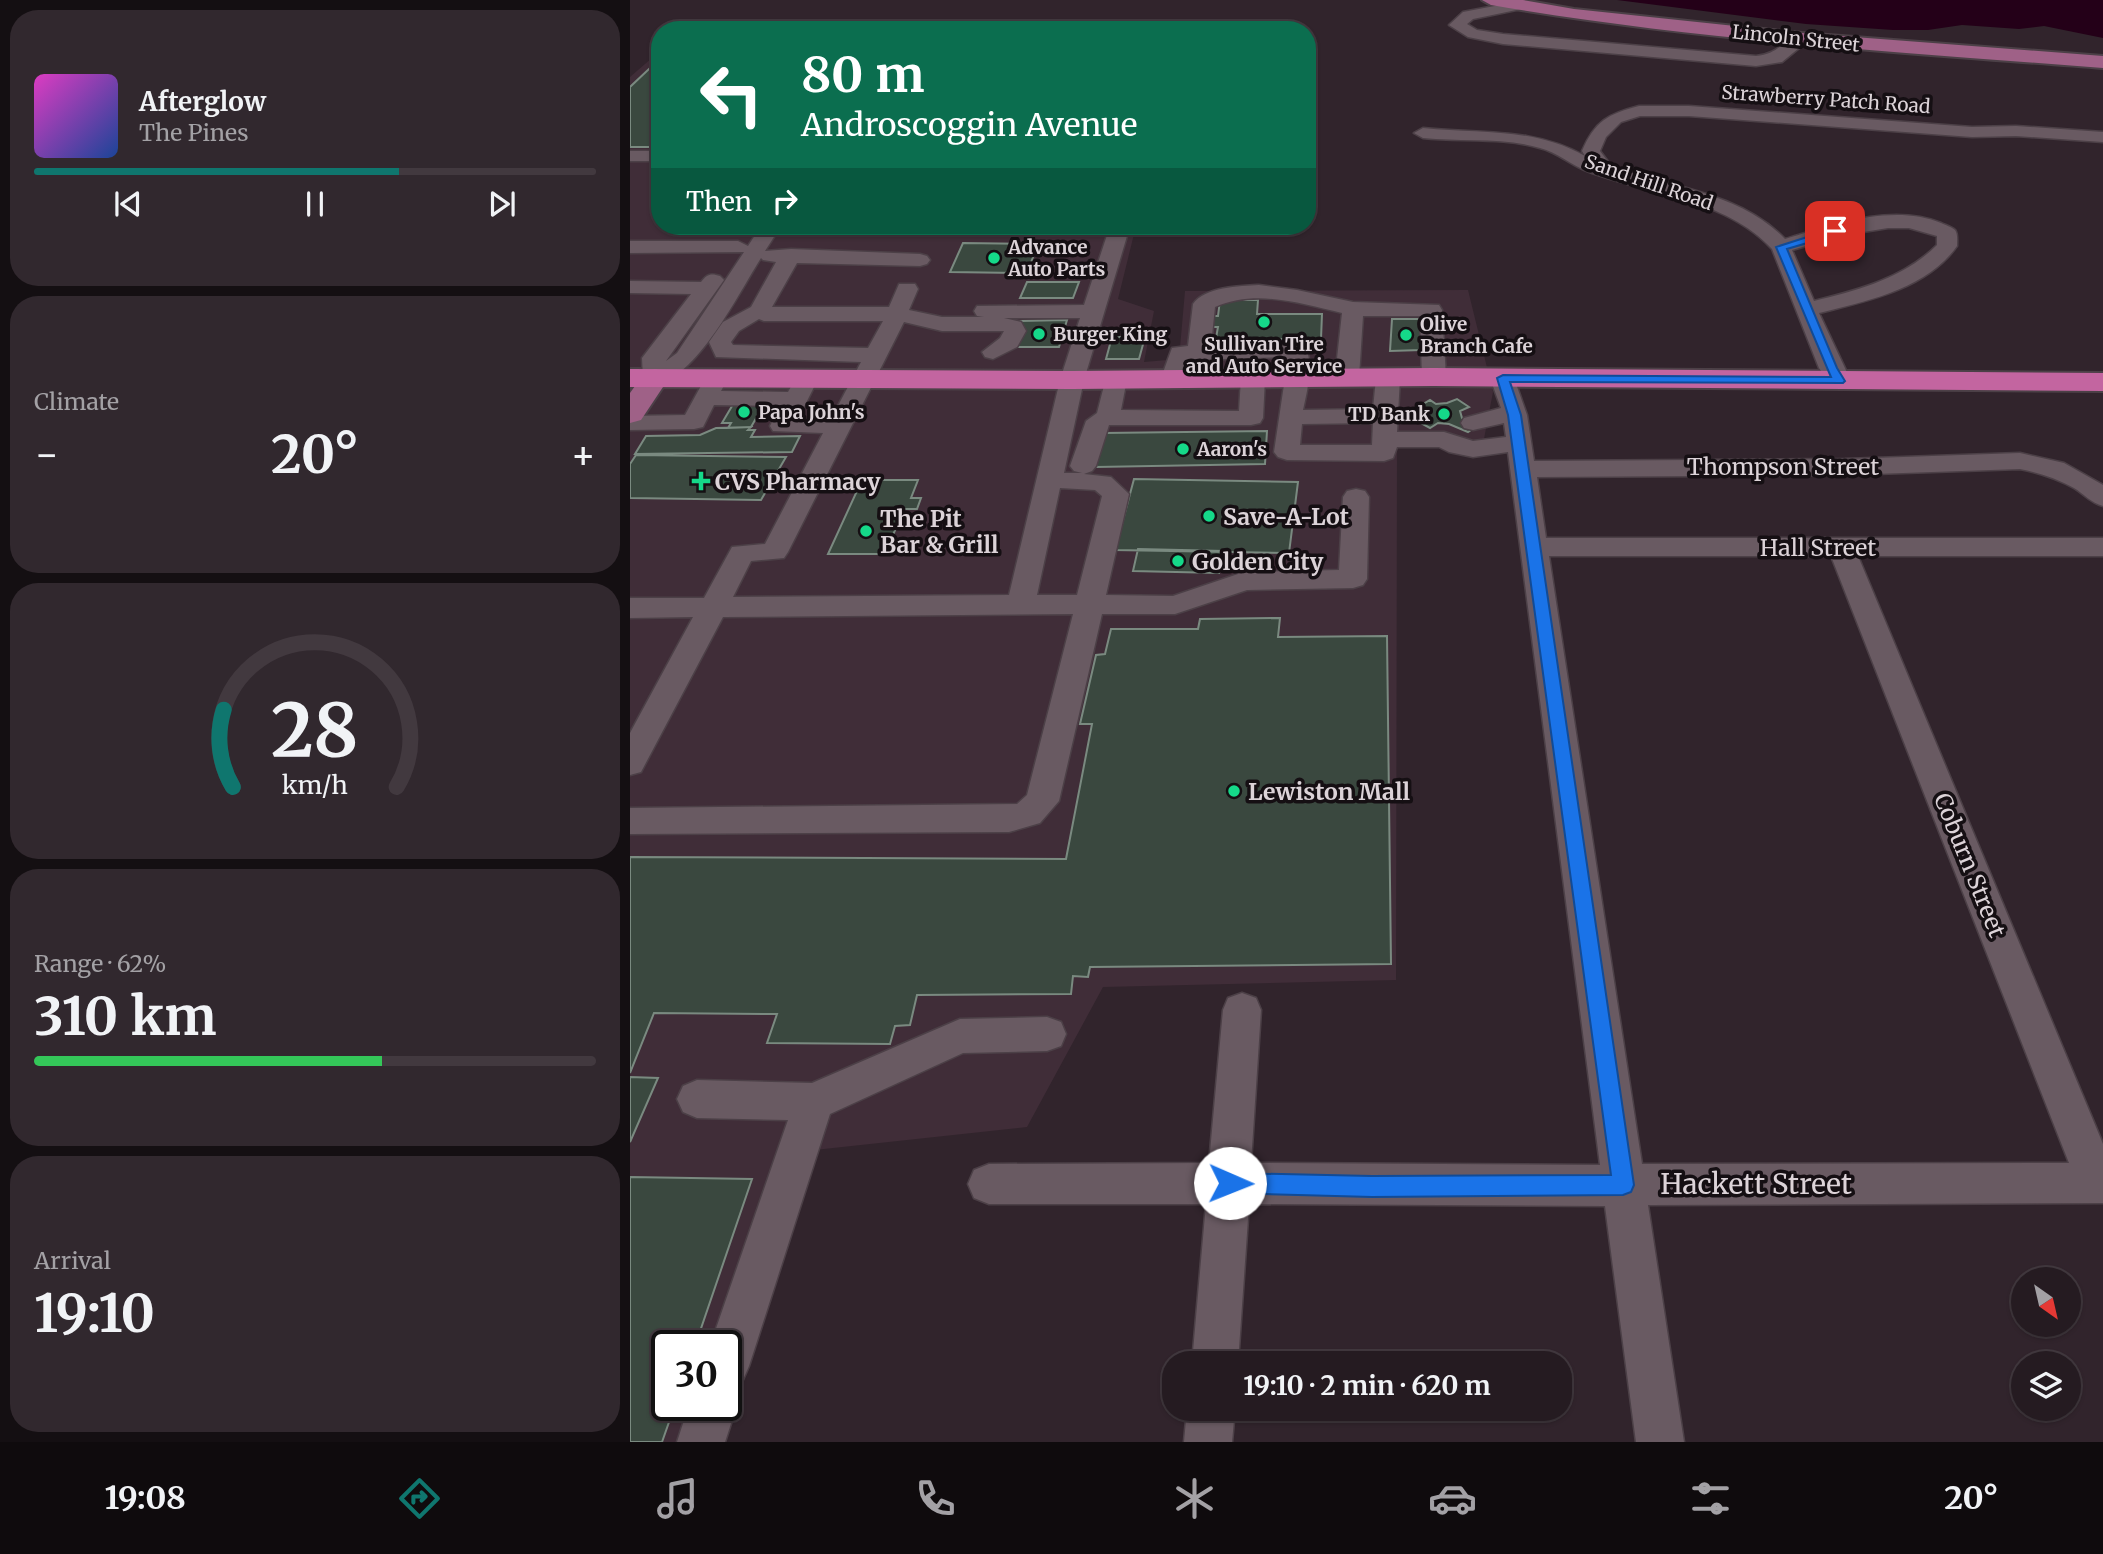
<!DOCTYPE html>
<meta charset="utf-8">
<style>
body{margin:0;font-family:Merriweather,serif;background:#31282e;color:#f1f3f6;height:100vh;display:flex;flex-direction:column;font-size:26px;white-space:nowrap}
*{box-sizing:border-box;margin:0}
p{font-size:23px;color:#a3a1a5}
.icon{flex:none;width:38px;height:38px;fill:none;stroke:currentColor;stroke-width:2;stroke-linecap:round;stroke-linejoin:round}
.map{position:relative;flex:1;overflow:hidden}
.drawer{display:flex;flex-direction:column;gap:10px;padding:10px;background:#140f12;width:630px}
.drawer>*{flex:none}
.banner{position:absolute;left:21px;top:21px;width:665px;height:214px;border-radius:28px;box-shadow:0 2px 5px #0004,0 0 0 2px #42393f;background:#0b6e4f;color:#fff;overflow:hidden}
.needle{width:46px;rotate:146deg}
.controls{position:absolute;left:1381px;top:1267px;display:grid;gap:14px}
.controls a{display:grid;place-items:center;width:70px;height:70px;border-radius:50%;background:#251b21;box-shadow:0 2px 5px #0004,0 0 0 2px #42393f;font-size:35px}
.speed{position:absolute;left:21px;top:1330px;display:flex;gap:14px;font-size:35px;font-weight:700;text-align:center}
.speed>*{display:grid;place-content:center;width:91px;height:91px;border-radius:50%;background:#251b21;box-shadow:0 2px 5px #0004,0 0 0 2px #42393f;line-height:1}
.speed .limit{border:4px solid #111;border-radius:10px;background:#fff;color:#111}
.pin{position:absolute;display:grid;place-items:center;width:60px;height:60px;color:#fff;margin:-30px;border-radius:14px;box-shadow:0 4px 10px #0006}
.me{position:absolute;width:77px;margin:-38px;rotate:91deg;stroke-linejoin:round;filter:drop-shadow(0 0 5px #0008)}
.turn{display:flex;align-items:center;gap:24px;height:147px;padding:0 35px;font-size:32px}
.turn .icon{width:91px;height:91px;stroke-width:2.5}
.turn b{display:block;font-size:49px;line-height:60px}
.then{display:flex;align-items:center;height:66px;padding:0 35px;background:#0003;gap:14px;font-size:26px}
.big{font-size:52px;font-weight:700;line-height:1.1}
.drawer .tile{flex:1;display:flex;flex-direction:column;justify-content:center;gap:10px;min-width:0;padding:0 24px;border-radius:28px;background:#31282e}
.drawer .dial{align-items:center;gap:0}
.dial svg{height:182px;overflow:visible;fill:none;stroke:#42393f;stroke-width:7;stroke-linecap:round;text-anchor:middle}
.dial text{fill:#f1f3f6;stroke:none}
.song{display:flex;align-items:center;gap:21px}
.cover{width:84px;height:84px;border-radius:10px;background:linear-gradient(135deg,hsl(310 70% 55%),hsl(220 70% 35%))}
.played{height:7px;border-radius:4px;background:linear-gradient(90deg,#0f766e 65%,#42393f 65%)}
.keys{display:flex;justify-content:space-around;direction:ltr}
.heat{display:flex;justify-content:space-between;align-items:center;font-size:38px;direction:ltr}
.charge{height:10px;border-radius:5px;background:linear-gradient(90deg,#34c759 62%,#42393f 0)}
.trip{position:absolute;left:532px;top:1351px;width:410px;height:70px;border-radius:28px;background:#251b21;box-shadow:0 2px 5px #0004,0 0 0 2px #42393f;font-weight:700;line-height:70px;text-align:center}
.menu{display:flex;height:112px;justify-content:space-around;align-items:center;background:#0f0b0d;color:#a3a1a5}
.menu .icon{width:49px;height:49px}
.menu .selected{color:#0f766e}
.menu b{font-size:32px;color:#f1f3f6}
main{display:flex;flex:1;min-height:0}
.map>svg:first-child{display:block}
.built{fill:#402d38}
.water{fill:#240018}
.building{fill:#3a483f;stroke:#7a8a80;stroke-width:2}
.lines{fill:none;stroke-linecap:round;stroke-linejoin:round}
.minor-casing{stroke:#4c4047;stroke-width:3}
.major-casing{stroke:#4c4047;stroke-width:4}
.highway-casing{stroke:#4c4047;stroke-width:4}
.minor{fill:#695a62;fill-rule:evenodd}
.major{fill:#9f6187;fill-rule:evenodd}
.highway{fill:#c365a0;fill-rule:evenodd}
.route{fill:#1a73e8;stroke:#114b97;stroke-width:2}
.poi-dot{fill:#15d989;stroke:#150f13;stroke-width:2.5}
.labels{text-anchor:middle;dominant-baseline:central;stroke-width:7;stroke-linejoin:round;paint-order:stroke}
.far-street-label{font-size:19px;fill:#dcd3d8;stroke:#150f13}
.far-poi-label{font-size:19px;font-weight:bold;fill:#dcd3d8;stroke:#150f13;text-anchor:start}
.street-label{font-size:23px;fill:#dcd3d8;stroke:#150f13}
.poi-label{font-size:23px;font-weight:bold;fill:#dcd3d8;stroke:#150f13;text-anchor:start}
.near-street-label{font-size:28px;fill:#dcd3d8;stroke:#150f13}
</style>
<main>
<section class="drawer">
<div class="tile">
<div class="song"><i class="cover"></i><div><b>Afterglow</b><p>The Pines</p></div></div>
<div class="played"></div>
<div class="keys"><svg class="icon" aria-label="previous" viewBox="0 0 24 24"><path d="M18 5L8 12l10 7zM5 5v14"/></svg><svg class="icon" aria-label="pause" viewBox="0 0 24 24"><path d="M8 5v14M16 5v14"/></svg><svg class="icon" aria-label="next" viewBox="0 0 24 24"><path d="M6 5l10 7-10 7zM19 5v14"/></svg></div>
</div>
<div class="tile"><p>Climate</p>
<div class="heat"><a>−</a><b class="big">20°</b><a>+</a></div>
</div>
<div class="tile dial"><svg viewBox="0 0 100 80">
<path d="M14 69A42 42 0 1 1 86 69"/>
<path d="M14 69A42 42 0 0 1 10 35" stroke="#0f766e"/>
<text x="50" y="56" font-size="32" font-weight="700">28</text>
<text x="50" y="72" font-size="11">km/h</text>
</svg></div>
<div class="tile"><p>Range · 62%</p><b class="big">310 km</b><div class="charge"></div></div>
<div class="tile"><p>Arrival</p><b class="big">19:10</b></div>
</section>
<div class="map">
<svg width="1473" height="1442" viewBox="0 0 1473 1442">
<rect width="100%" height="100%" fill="#31242c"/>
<path class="built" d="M30 51V226H506L488 299 524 311 514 362 549 359 555 291 838 290 863 392 853 444 767 447 766 980 473 987 397 1127 166 1152 96 1346H37V1405H85L73 1442H0V77Z"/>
<path class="water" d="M987 0H1473V38L1414 26 1389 29 1332 25 1298 30H1263L1176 24Z"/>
<path class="building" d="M20 68 30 69V147H0V87Z
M333 243 408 244 397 273 320 272Z
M397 282H449L443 298H390Z
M590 300H628L627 314H692L691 339H647L643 344H601L602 338H586L588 327H576L578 316H588Z
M762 319H792L791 350 760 351Z
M437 320 429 347H382L390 321Z
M482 337H515L509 359H476Z
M827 399 839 407 830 411 832 418 848 425 838 432 819 424 808 423 800 428 789 422 798 417 795 410 788 407 800 400 806 404 817 403Z
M105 401H136L121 427 98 428 101 423H92Z
M121 427 118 430H125L121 437 170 436 162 452 5 454 16 436 70 435 86 428Z
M637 431 635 464 466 467 473 433Z
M6 455 156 457 131 500 0 498V464Z
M504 479 668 482 659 553 485 550Z
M232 480H288L281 498H291L287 509H274L255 554H198Z
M508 549 593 551 589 573 503 571Z
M650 618 648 637 757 636 761 964 460 967 458 977 443 976 441 994 287 995 280 1025 265 1026 260 1044 137 1043 147 1014 24 1013 0 1073V857L436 859 462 724H450L466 655 475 654 481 629H568L570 619Z
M0 1077 28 1078 0 1142Z
M0 1177 122 1179 65 1346H37V1405H45L32 1442H0Z"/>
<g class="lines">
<defs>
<path id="minor" d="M891 1 898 5 896 8 843 19 837 24 847 30 873 34 1126 56C1150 54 1153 39 1172 34L1180 39 1152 62 1126 66 873 44 838 37 819 25 833 12Z
M1009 106H1059L1342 127 1386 126 1473 132V142L1386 136 1342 137 1059 116H1010L991 122 976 137 970 151 982 167C1039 186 1111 193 1155 239 1202 225 1262 203 1311 223 1315 225 1322 227 1325 230 1328 234 1327 241 1327 246 1297 289 1237 301 1189 313L1221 381 1217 386H1201L1189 368 1142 249C1095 198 1019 195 957 171 941 165 927 152 910 148 873 137 831 142 793 138L784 133 793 128C851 134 903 127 955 156L952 151C965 121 978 114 1009 106ZM1258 228H1279L1307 236V245C1274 278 1229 290 1184 301L1162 250 1215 235Z
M0 151H30V161H0Z
M131 226H151L135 251 161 249 290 254 297 256 300 260 297 264 290 266 167 263 142 307H259L269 284H285L288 289 279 310 312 317H354L347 316 344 311 347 306 454 305 480 226H500L454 380 434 473H452L444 471 440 466 456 421 467 413 477 374H493L497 379 491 410 609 411 611 378 615 373H631L635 378 633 418 630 423 621 425H479L466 466 462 471 454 474 481 477 499 494 476 595 543 596 614 572 709 570 713 497 717 491 726 489 735 491 739 497 737 579 733 585 723 588 617 590 545 614H472L429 801 410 823 379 832 0 834V808L387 804 397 795 443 614 93 617 11 772 0 775V733L63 617 0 618V598H74L102 547 135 544 193 433 143 431 140 426 150 406 84 405 73 427 64 429 0 430V416L55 415 78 373H94L98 378 91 391 158 392 168 374H184L188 379 168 419H201L231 362 86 357 79 342 93 322 121 307 146 262 133 260 131 258C111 289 59 394 17 383L13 378 12 358 61 294 0 293V281L71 282C77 274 81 273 90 276L94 280 36 361 47 353 114 252 0 253V241H108L118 246ZM374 318H450L430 380 379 595 103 597 121 561 154 558 158 552 274 322 312 331H374L370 338 352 352 355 357 363 359 387 347 396 331 391 322ZM129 319 134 321H253L238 348 103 345 101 342 109 331ZM430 488 465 490 472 496 447 595H407Z
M629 285 667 290 723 302 809 305 812 310 816 377 812 382H796L792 377 790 316H733L729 377 725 382H709L705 377 712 313C670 303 626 289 585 307L581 345H674C685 362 677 391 673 410L743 409 746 378 750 373H766L770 378 767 432H814L843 441 876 437 874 423 843 430 834 428 831 423 834 418 871 408 860 378 864 373H880L884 378 897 415 904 461 1215 459 1390 453 1434 463 1473 485V506C1461 503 1454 494 1444 488 1426 478 1410 473 1390 469L1215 475 907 477 916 538H1473V556H1228L1473 1144V1203L1018 1205 1054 1442H1006L975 1206 619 1204 608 1363H562L576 1204H359L344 1198 338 1184 344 1170 359 1164 579 1163 593 1010 598 998 612 993 626 998 631 1010 621 1163 970 1165 878 452 843 457 819 452 809 447H767L763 458 754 461 657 460 648 457 644 452 655 378V357L560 360 551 383H535L531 378 542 348 558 346 563 304C575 287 609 286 629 285ZM743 423 742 445H670L672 424ZM919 556H1201L1439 1163 1012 1164Z
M417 1017 431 1022 436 1034 431 1046 417 1051 333 1053 200 1114 119 1366 112 1382 99 1388 107 1405 95 1442H47L59 1405H96V1346H80L158 1120 67 1118 53 1112 47 1099 53 1086 67 1080 182 1083 330 1019Z
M557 1409H605L602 1442H554Z"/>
<path id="major" d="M852 0H893L944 9 1172 33 1473 56V68C1269 52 1063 40 861 5Z
M25 369 35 372 39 378 11 420 0 423V393L15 372Z"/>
<path id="highway" d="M804 368 1473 373V391L804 386 442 389 0 387V369L442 371Z"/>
</defs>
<use href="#minor" class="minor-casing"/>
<use href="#major" class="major-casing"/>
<use href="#highway" class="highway-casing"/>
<use href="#minor" class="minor"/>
<use href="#major" class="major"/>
<use href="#highway" class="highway"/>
</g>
<path class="route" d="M1205 228 1210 231 1208 234 1157 249 1207 368 1215 381 1213 383 880 382 891 415 1004 1185 1001 1192 993 1195 742 1197 600 1193 592 1190 589 1183 592 1176 600 1173 742 1176 981 1175 878 415 867 378 873 375 1201 377 1146 247Z"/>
<g class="poi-dot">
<circle cx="364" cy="258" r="7"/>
<circle cx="634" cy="322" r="7"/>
<circle cx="409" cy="334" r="7"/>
<circle cx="776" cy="335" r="7"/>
<circle cx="114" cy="412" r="7"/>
<circle cx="814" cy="414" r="7"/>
<circle cx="553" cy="449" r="7"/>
<path d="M67.5 470.5h7v7h7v7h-7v7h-7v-7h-7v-7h7z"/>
<circle cx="579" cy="516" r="7"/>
<circle cx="236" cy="531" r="7"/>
<circle cx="548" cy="561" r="7"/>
<circle cx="604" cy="791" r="7"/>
</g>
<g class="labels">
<g class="far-street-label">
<text transform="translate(1166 38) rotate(6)">Lincoln Street</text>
<text transform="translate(1196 99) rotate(4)">Strawberry Patch Road</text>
<text transform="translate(1019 182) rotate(19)">Sand Hill Road</text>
</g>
<g class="far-poi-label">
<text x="378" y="247">Advance<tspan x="378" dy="22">Auto Parts</tspan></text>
<text x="790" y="324">Olive<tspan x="790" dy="22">Branch Cafe</tspan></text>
<text x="423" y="334">Burger King</text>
<text x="634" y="344" text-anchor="middle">Sullivan Tire<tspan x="634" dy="22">and Auto Service</tspan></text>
<text x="128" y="412">Papa John's</text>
<text x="800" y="414" text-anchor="end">TD Bank</text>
<text x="567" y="449">Aaron's</text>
</g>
<g class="street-label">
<text x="1153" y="466">Thompson Street</text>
<text x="1188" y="547">Hall Street</text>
<text transform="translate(1340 865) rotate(68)">Coburn Street</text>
</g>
<g class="poi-label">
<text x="85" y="481">CVS Pharmacy</text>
<text x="593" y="516">Save-A-Lot</text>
<text x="250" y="518">The Pit<tspan x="250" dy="26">Bar &amp; Grill</tspan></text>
<text x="562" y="561">Golden City</text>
<text x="618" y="791">Lewiston Mall</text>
</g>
<g class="near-street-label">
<text x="1126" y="1184">Hackett Street</text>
</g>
</g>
</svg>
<div class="controls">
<a><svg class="needle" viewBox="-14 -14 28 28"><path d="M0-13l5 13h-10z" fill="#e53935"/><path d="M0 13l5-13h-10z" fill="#a3a1a5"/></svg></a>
<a><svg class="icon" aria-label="layers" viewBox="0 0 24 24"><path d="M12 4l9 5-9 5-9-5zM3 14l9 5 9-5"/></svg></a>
</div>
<div class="speed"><div class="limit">30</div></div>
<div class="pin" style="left:1205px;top:231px;background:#d93025"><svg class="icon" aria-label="arrive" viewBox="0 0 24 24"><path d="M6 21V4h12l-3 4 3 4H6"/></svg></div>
<svg class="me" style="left:600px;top:1183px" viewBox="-20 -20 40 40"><circle r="19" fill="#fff"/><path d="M0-13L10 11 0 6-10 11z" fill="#1a73e8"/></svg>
<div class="trip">19:10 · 2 min · 620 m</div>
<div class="banner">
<div class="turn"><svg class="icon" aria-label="left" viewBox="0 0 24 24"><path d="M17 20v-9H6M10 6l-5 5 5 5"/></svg><div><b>80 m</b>Androscoggin Avenue</div></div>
<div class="then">Then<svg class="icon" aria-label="right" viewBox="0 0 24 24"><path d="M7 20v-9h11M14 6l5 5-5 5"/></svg></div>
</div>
</div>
</main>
<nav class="menu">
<b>19:08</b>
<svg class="icon selected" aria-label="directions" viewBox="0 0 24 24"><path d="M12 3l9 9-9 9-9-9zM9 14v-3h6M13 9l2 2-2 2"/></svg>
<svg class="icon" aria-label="music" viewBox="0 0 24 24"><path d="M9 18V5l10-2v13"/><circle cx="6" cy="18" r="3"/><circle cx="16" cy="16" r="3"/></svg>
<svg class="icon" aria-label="phone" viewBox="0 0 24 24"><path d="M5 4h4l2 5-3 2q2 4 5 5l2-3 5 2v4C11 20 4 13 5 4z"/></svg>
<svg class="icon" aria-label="climate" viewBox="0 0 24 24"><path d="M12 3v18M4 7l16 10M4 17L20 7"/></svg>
<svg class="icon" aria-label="car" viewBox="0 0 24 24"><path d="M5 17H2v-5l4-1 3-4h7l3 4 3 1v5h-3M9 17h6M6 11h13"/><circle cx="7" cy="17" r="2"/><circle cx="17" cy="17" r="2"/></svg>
<svg class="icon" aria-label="filters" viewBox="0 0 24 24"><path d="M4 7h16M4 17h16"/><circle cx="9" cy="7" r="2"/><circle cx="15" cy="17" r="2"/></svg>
<b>20°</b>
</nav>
